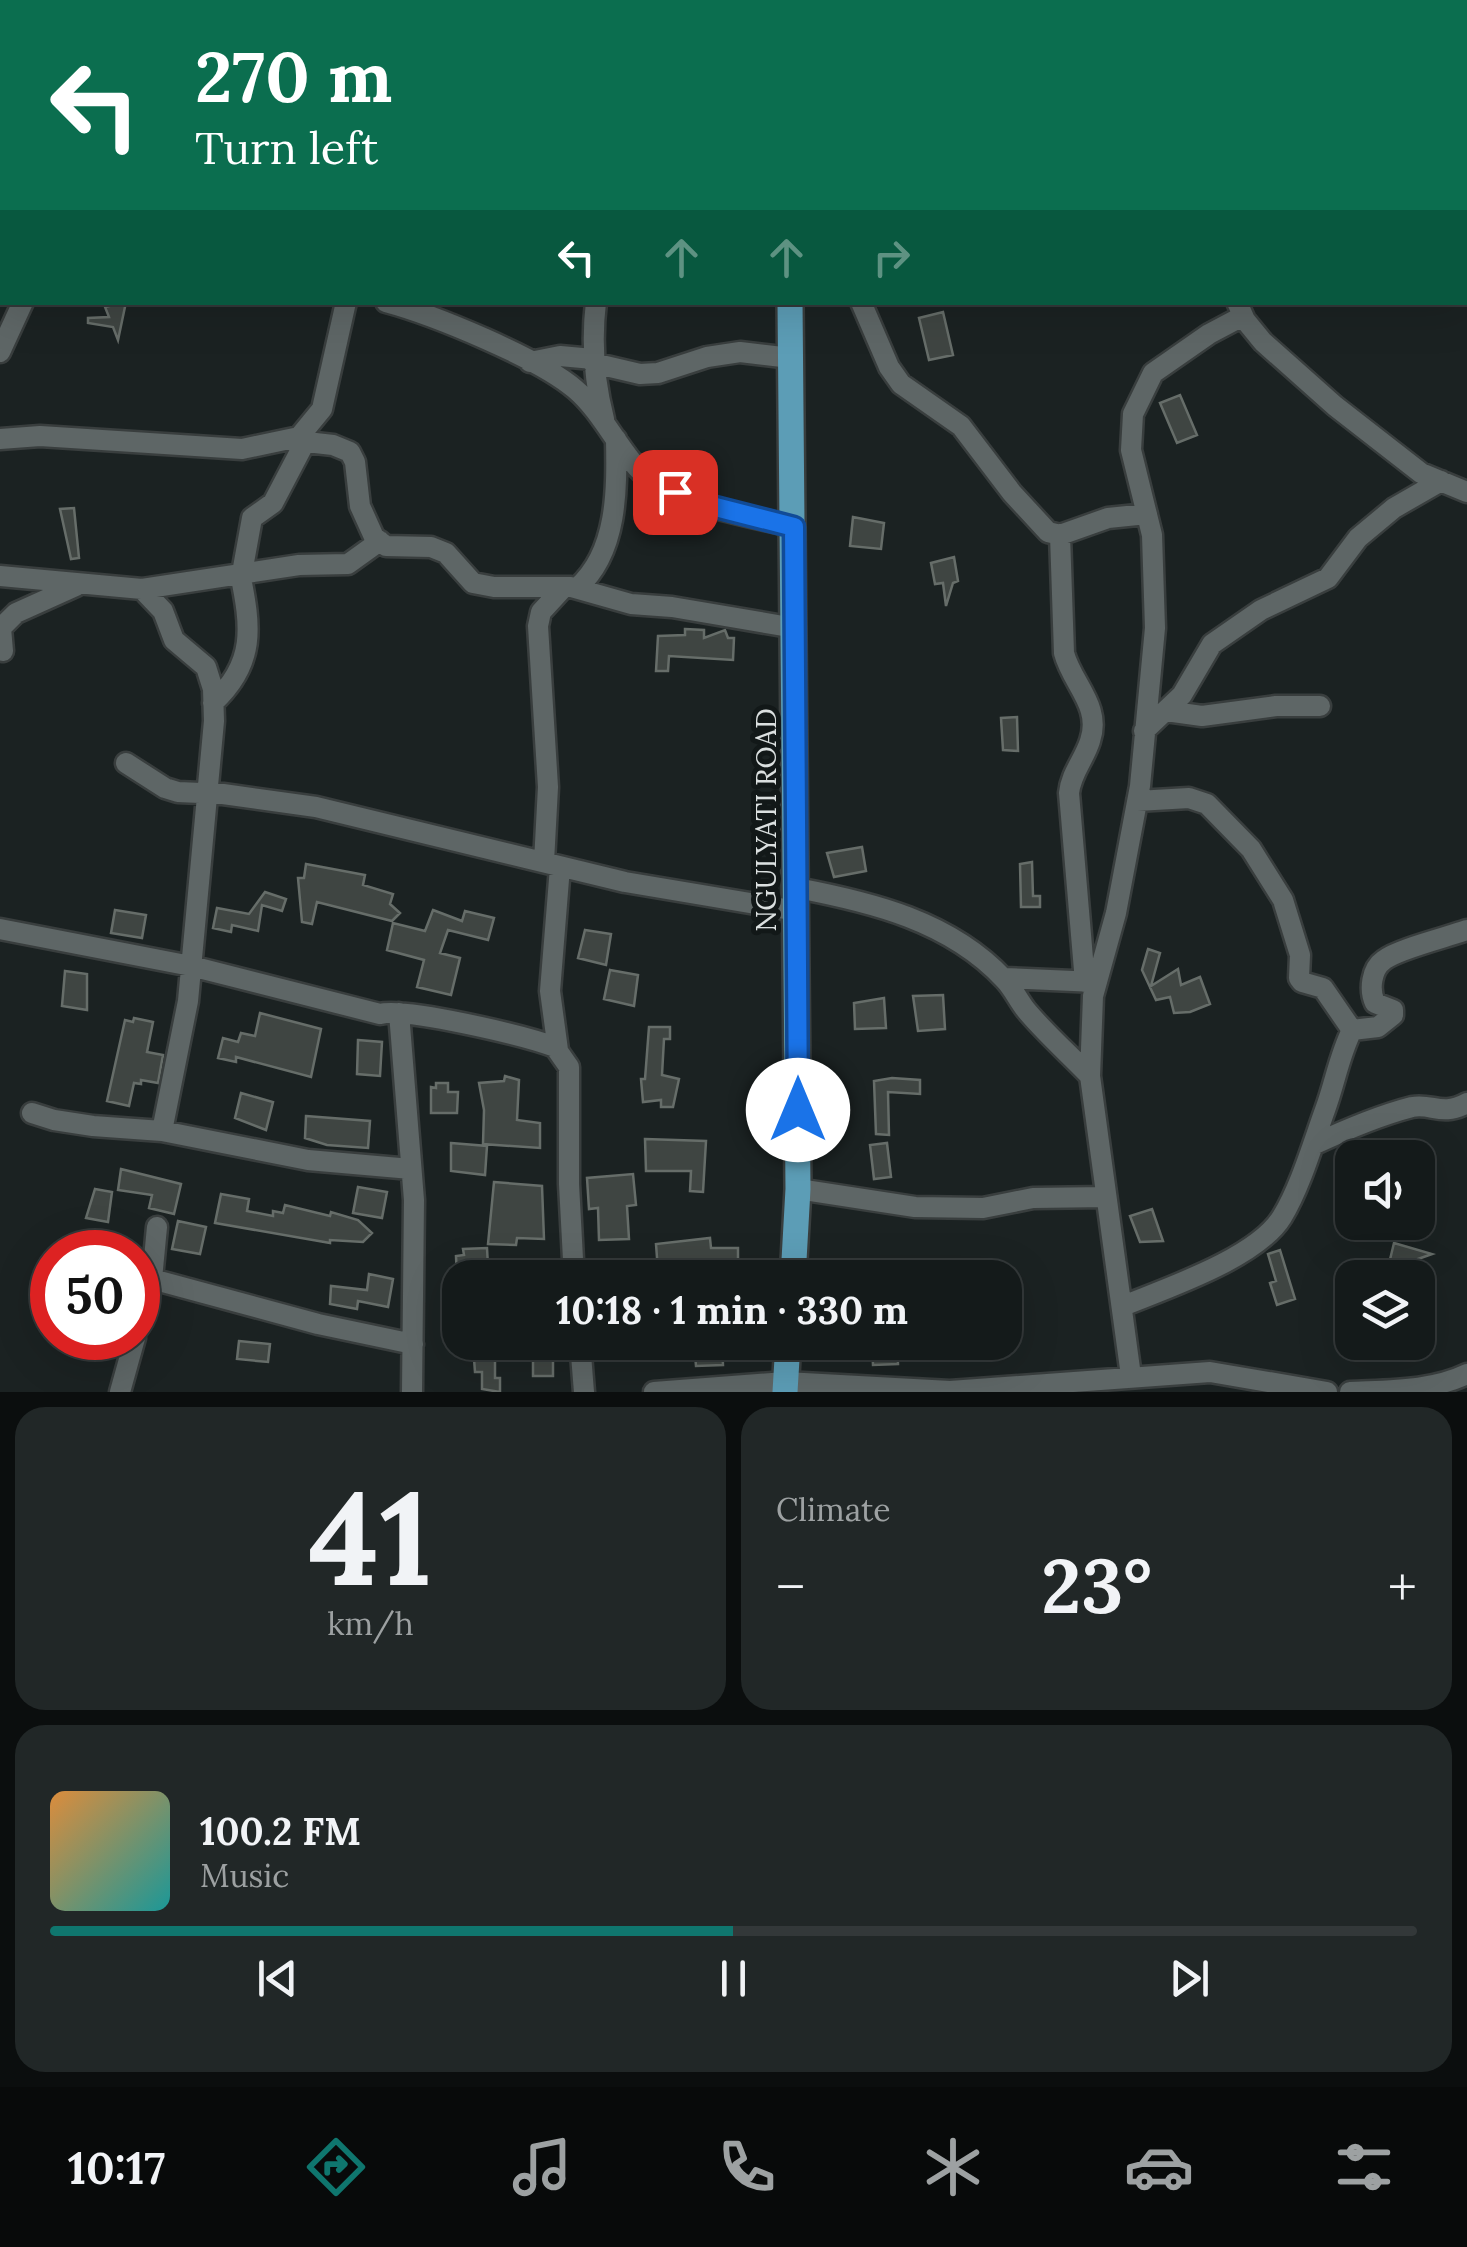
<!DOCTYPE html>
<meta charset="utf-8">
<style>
body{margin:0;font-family:Lora,serif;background:#212727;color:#f1f3f6;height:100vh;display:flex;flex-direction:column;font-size:38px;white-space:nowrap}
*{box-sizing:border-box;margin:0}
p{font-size:32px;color:#9da1a2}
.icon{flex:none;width:55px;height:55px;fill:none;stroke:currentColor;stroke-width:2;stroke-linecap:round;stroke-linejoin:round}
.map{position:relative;height:1392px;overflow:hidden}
.details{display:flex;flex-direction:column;gap:15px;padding:15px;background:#0b0e0e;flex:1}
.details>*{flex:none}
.banner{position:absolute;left:0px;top:0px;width:1468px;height:305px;box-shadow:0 10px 40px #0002,0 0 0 2px #333839;background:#0b6e4f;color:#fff;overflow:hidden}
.controls{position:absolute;left:1335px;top:1140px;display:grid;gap:20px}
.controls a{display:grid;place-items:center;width:100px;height:100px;border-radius:20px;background:#141a1a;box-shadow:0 10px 40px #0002,0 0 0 2px #333839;font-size:50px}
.speed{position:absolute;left:30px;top:1230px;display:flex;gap:20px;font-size:50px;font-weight:700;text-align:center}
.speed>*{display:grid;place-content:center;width:130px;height:130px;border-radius:50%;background:#141a1a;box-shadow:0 10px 40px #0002,0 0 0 2px #333839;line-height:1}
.speed .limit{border:15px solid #d22;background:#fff;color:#111}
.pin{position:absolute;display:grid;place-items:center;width:85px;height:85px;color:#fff;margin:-42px;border-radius:20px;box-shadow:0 5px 15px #0006}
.me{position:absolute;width:110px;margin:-55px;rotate:0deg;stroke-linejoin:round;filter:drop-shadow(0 0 8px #0008)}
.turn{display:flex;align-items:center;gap:35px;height:210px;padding:0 30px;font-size:45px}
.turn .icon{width:130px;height:130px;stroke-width:2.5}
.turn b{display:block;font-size:70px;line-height:85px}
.lanes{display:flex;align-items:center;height:95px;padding:0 30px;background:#0003;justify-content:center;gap:50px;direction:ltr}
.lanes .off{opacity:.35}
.big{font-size:75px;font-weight:800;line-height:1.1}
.details .widget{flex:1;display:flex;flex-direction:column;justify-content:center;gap:15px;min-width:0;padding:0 35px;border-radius:30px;background:#212727}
.details .dial{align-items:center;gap:0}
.dial b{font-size:130px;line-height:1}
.song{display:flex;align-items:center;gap:30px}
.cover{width:120px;height:120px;border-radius:15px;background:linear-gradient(135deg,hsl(30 70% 55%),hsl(180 70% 35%))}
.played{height:10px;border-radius:5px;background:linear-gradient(90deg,#0f766e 50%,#333839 50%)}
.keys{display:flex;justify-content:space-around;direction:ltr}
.heat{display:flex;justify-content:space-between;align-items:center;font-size:55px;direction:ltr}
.details .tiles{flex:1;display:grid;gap:15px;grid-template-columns:1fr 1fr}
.widget:last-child{grid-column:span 2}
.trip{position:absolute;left:442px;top:1260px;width:580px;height:100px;border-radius:30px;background:#141a1a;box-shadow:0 10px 40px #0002,0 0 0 2px #333839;font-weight:800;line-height:100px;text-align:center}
.dock{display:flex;height:160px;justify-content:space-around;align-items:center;background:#080a0a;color:#9da1a2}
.dock .icon{width:70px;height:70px}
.dock .on{color:#0f766e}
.dock b{font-size:45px;color:#f1f3f6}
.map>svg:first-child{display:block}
.building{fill:#3f4542;stroke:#666d69;stroke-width:2.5}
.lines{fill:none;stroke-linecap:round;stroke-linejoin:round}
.minor-casing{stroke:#393e3e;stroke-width:25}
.major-casing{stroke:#393e3e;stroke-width:30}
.minor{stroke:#5e6666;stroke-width:20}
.major{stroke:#5c9db6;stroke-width:25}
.route-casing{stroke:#114b97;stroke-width:25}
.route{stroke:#1a73e8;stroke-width:18}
.labels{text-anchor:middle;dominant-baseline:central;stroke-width:10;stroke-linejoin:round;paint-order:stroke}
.street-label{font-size:28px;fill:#dbe0e0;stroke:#121818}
</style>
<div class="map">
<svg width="1467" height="1392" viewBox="0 0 1467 1392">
<rect width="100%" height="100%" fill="#1b2222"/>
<path class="building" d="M126 302 118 340 113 327 88 323V318L109 317 105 307Z
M943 312 953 355 929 360 919 318Z
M1180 395 1197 435 1177 443 1160 403Z
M74 508 79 558 71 559 60 509Z
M853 517 884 523 881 549 850 546Z
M954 557 958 581 953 583 946 606 943 583 935 584 931 563Z
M685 629 704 630V638L725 630 728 638H734L733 660 669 656 668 671H656L658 636 685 635Z
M1017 717 1018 751 1003 750 1001 718Z
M862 847 866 871 834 877 827 853Z
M1032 862 1033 896H1040V907H1021L1020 864Z
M306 864 365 875 363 885 393 894 390 904 400 913 392 921 317 902 312 924 302 922 298 878H304Z
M265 892 286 899 282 911 262 905 258 931 232 925 231 932 213 928 217 908 249 914Z
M115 910 146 915 142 938 111 933Z
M433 910 462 921 465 911 494 918 488 940 448 930 440 953 460 958 451 995 417 987 424 960 387 950 393 923 425 931Z
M585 930 611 934 606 965 578 958Z
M1148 949 1160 953 1151 986 1178 969 1181 985 1200 977 1210 1004 1190 1012 1174 1013 1170 997 1156 1000 1142 970Z
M610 970 638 975 634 1006 604 999Z
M65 971 87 974V1010L62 1006Z
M943 995 945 1029 918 1031 913 996Z
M884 998 886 1028 855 1029 854 1003Z
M260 1013 321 1029 311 1077 236 1057V1062L218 1058 223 1038 238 1042 241 1033 255 1036Z
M134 1018 153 1022 147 1052 163 1055 158 1083 141 1080V1084L134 1083 129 1106 107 1101 125 1020 133 1022Z
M649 1027H670V1039H664L662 1075 679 1079 673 1107H661V1100L643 1102 641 1079H645Z
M358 1040 382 1042 380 1076 357 1074Z
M505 1076 519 1080 517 1120 540 1123V1148L483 1144 484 1110 479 1083 504 1081Z
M892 1078 920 1080V1094L888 1092 889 1135 876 1134 874 1081Z
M436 1083H448V1092H458L457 1113H431V1087L436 1088Z
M241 1093 273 1102 266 1130 235 1118Z
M306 1116 370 1121 368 1148 327 1145 305 1138Z
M645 1139 706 1141 703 1192 690 1191 691 1171H646Z
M451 1143 487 1146 485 1175 451 1171Z
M887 1143 891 1177 874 1179 870 1145Z
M121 1169 181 1184 174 1214 149 1208 152 1195 118 1190Z
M633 1174 636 1205 627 1206 629 1239 599 1240 598 1208 589 1209 587 1178Z
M494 1182 542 1186 544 1239 517 1238 516 1245 488 1244Z
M358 1187 387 1192 382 1218 353 1213Z
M95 1189 112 1192 108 1222 86 1218Z
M221 1194 249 1199 247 1211 273 1216V1211L283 1213 285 1205 330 1216 331 1212 358 1220 372 1233 363 1242 330 1240V1243L215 1223Z
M1152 1209 1163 1241 1140 1242 1130 1216Z
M178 1221 206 1227 200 1254 172 1249Z
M710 1238 711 1248H738V1269L658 1271 656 1244Z
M1394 1243 1432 1254 1418 1259 1416 1265 1406 1262 1403 1276 1387 1272Z
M487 1248 488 1266H483L484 1276 457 1278 456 1256 464 1255 463 1249Z
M1280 1250 1295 1299 1277 1305 1270 1283 1276 1281 1268 1254Z
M369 1274 393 1279 388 1307 358 1301 357 1309 330 1304 331 1286 367 1290Z
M239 1341 270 1344 268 1362 237 1359Z
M694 1342H722L723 1365 696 1366Z
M872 1342H897L898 1364 873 1365Z
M473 1345H495V1378H500V1392L482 1389V1372H475Z
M533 1348H553V1376H533Z"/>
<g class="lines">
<defs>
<path id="minor" d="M32 0 34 2
M508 0 509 2
M949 0 951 2
M1111 0 1112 2
M1275 0 1276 2
M1420 0V2
M334 2V0
M628 2 629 0
M1164 2 1165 0
M1465 100 1467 99
M386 302C434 315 539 358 575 389 606 415 622 460 654 483 686 506 755 517 794 527
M596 302C591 343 594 380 604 419
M861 302 889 367 901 384 961 426 1012 493 1048 532 1060 535 1108 518 1147 514
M1237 302 1245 320 1263 342 1335 406 1421 473 1467 492
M0 352 23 302
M530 362 560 356 593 359
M593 363 640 374 658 373 707 357 740 352 791 358
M0 439 40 436 242 449 299 437 322 409 346 302
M289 440 333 445 350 452 355 462 360 506 374 537 386 546 431 547 446 553 473 583 494 587H571L631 604 672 607 795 628
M1060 535 1064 653C1072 684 1102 706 1090 741 1084 760 1071 773 1069 793L1085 982
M242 573 252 518 273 503 305 442
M0 576 142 589 163 611 174 640 206 667 213 689 214 721 188 1001 162 1131
M577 588C618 552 617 489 616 439
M142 589 299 565 348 564 380 541
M3 651 1 628 16 613 76 586
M213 703C256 663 251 627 240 573
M1166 711 1202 716 1276 706H1320
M1144 731 1182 695 1212 644 1261 610 1328 578 1358 538 1394 508 1441 481
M126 763 165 788 178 792 223 794 316 807 625 882 797 911
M1137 801 1189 798 1207 804 1251 849 1283 900 1300 955 1299 978 1302 982 1323 988 1352 1030
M544 862 548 787 538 626 541 612 564 587
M797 888C871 902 950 921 1004 979 1013 988 1018 1000 1026 1010 1045 1033 1069 1054 1090 1076
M0 929 191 966 380 1014C405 1007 526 1036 555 1047L569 1067V1184L574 1278
M1004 978 1096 982
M399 1013 414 1200 412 1392
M558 1050 550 991 560 867
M32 1113 54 1120 93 1126 162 1131 308 1160 411 1169
M1313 1145C1345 1130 1377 1116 1412 1107 1433 1103 1441 1117 1467 1103
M798 1189 915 1207 983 1208 1033 1198 1106 1197
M152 1279 318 1324 413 1344
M1123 1306C1167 1288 1257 1258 1282 1217 1300 1188 1313 1143 1325 1110 1335 1083 1339 1056 1352 1030L1378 1027 1393 1015V1010L1375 1003C1369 990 1371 969 1384 960 1398 949 1448 937 1467 930
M138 1328 152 1279 157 1227
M580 1342 584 1392
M1131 1376 1090 1076 1093 996 1116 913 1140 786 1155 628 1152 535 1131 450 1133 414 1153 373 1209 334 1243 316
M120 1392 135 1338
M654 1392 785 1382 950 1391 1210 1372 1327 1392
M1350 1392C1389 1390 1432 1391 1467 1374"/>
<path id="major" d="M790 2V0
M790 302 798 1189 793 1278
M785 1392 788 1342"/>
</defs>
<use href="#minor" class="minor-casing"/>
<use href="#major" class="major-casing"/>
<use href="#minor" class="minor"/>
<use href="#major" class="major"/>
</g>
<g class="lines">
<defs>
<path id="route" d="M675 492 696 502 794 527 798 1110"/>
</defs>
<use href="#route" class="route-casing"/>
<use href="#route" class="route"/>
</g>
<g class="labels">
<g class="street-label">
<text transform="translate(766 820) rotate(-90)">NGULYATI ROAD</text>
</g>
</g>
</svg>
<div class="controls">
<a><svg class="icon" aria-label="sound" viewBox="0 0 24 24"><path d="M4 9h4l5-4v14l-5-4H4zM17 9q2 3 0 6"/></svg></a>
<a><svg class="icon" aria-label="layers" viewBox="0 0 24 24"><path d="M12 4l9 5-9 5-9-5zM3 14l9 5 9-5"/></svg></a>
</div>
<div class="speed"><div class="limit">50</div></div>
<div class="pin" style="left:675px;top:492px;background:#d93025"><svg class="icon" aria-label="arrive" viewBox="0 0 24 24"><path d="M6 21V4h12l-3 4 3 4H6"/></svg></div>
<svg class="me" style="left:798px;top:1110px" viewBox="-20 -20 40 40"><circle r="19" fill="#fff"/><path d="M0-13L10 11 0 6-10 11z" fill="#1a73e8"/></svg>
<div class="trip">10:18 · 1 min · 330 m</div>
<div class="banner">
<div class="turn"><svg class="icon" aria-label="left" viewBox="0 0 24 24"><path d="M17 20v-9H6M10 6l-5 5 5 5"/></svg><div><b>270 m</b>Turn left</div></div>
<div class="lanes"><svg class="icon" aria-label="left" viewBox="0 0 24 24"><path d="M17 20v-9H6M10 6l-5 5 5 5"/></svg><svg class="icon off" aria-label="ahead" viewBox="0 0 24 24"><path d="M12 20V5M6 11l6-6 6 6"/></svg><svg class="icon off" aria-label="ahead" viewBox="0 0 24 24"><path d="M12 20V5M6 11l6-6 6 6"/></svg><svg class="icon off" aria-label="right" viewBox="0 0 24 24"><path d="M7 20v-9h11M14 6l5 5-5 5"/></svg></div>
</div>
</div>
<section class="details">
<div class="tiles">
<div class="widget dial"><b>41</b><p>km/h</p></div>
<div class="widget"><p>Climate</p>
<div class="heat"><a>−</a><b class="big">23°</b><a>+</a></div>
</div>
<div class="widget">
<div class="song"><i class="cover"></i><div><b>100.2 FM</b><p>Music</p></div></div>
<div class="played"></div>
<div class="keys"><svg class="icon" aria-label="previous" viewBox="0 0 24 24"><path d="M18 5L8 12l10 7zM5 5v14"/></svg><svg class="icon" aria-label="pause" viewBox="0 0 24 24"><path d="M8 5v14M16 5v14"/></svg><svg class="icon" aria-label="next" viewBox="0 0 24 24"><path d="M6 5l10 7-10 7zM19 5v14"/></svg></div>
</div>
</div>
</section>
<nav class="dock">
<b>10:17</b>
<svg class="icon on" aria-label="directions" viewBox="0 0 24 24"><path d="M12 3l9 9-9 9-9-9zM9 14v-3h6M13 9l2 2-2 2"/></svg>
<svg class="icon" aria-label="music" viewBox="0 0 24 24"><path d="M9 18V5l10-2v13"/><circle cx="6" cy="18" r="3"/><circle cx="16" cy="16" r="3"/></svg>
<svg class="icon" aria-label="phone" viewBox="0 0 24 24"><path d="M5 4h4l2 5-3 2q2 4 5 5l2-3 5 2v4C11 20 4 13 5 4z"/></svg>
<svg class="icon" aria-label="climate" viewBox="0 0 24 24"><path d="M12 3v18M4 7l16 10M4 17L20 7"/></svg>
<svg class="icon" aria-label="car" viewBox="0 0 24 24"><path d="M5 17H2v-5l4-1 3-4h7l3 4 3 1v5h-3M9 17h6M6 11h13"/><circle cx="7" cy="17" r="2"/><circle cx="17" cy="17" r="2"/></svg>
<svg class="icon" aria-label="filters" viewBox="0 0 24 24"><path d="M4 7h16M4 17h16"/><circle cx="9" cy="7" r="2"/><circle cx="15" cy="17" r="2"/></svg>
</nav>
